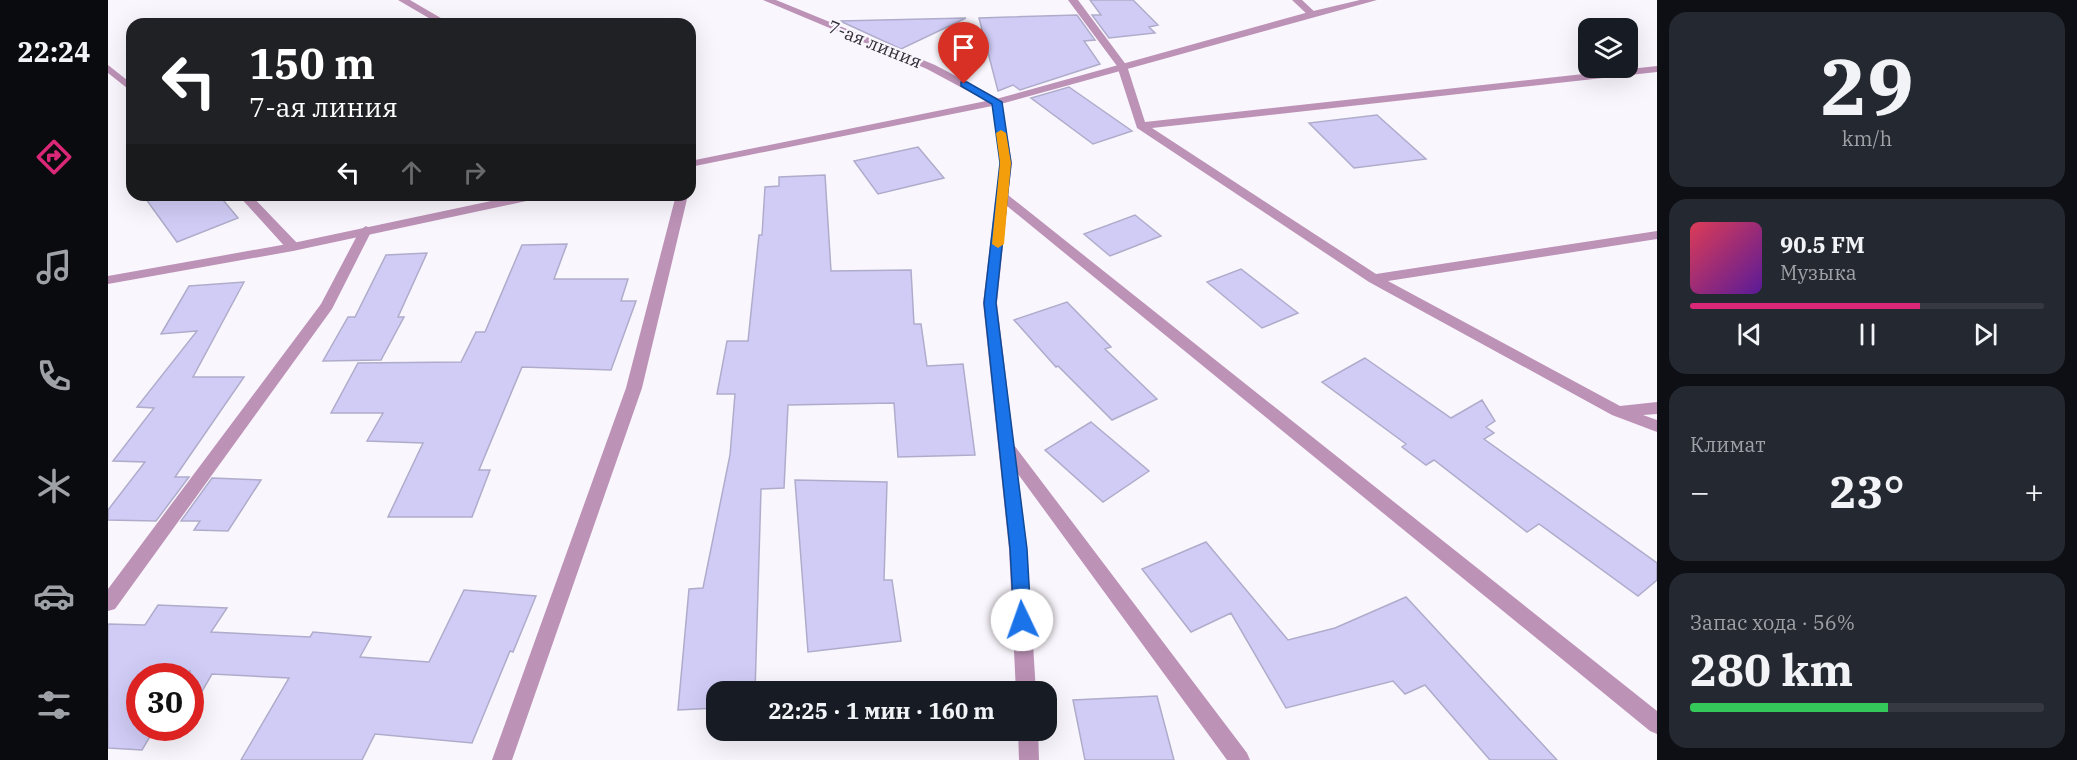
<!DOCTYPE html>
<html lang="ru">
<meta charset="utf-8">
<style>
body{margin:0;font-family:"IBM Plex Serif",serif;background:#242831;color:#f1f3f6;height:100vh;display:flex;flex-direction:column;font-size:22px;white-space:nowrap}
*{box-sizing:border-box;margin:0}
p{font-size:20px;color:#9ea1a6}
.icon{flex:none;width:33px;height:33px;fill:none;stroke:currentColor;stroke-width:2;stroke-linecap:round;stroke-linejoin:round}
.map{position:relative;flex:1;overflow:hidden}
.sheet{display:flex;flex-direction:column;gap:12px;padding:12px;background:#0d0f14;width:420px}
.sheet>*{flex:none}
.hud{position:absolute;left:18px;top:18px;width:570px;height:183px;border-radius:18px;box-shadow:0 6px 24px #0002;background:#202124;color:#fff;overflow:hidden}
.controls{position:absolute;left:1470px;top:18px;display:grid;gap:12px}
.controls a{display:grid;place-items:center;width:60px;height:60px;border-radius:12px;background:#171b24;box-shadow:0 6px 24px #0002;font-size:30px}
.speed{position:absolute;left:18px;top:663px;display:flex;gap:12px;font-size:30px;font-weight:700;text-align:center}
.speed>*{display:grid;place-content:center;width:78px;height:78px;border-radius:50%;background:#171b24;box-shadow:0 6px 24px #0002;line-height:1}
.speed .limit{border:9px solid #d22;background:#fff;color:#111}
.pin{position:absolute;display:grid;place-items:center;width:51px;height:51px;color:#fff;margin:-62px -26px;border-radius:50% 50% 50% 0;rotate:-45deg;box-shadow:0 0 6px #0007}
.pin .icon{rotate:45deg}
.me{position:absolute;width:66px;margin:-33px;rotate:357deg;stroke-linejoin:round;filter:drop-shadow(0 0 4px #0008)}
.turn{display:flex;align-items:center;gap:21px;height:126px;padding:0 24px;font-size:27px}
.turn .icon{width:78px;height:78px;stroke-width:2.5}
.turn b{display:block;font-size:42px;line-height:51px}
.lanes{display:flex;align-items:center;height:57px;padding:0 24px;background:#0003;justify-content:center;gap:30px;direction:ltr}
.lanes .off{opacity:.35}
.big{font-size:45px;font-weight:700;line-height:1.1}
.sheet .tile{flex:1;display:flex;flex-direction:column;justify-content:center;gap:9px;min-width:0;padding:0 21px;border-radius:18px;background:#242831}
.sheet .dial{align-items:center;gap:0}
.dial b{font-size:78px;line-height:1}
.song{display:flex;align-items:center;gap:18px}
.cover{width:72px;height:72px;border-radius:9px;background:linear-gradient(135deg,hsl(350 70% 55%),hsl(270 70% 35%))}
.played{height:6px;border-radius:3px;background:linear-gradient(90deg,#db2777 65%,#363941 65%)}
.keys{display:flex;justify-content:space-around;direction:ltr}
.heat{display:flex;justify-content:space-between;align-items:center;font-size:33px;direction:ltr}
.charge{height:9px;border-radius:4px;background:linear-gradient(90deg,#34c759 56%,#363941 0)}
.trip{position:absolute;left:598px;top:681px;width:351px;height:60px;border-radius:18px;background:#171b24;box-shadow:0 6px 24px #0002;font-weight:700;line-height:60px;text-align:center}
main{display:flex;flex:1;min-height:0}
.tab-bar{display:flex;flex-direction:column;width:108px;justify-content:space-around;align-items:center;background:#090b0e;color:#9ea1a6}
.tab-bar .icon{width:42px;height:42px}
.tab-bar .on{color:#db2777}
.tab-bar b{font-size:27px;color:#f1f3f6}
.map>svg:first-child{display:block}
.building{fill:#d0ccf6;stroke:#afaccb;stroke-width:1.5}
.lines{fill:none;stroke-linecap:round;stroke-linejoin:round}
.minor{fill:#bc92b7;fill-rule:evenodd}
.tertiary{fill:#bc92b7;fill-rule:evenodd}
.route{fill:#1a73e8;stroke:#114b97;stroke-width:1.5}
.slow{fill:#f59e0b}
.labels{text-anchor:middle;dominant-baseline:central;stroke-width:4.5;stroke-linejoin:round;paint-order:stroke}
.street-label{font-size:18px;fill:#342e39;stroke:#faf6fd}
</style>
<main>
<nav class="tab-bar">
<b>22:24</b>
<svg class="icon on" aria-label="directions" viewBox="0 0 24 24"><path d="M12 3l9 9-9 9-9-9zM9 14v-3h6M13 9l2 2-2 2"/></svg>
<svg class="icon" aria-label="music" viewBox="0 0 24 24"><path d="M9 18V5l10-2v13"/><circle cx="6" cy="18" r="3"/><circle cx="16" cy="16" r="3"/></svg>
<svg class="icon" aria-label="phone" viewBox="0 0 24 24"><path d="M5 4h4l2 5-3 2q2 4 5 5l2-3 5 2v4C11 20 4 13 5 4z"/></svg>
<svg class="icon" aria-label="climate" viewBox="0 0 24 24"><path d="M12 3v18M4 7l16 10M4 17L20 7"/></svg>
<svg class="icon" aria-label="car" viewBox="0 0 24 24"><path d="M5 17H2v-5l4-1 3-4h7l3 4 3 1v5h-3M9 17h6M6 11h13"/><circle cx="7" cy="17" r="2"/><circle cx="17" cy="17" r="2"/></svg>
<svg class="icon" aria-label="filters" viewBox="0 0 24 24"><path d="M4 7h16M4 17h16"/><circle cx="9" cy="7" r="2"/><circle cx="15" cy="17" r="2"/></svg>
</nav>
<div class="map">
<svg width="1549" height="760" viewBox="0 0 1549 760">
<rect width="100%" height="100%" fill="#faf6fd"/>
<path class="building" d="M982 0H1025L1050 25 1041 27 1047 33 1001 38 984 15H993Z
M969 15 987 40 976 41 992 64 912 90 905 85 890 91 871 18Z
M858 18 793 49 732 21Z
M961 87 1024 131 985 144 923 98Z
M1269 115 1318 159 1246 168 1201 123Z
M810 147 836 178 770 194 746 161Z
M717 175 723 271 803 270 806 324H813L819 366 855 364 867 455 790 457 786 403 680 405 676 488 653 489 647 692H609V708L570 710 581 589 595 588 622 455 627 394H609L619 341H640L651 235H654L657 187 671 186V177Z
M35 195H111L130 218 69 242Z
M1027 215 1053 236 1002 256 976 234Z
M459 244 446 279H520L513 301H528L503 370 414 367 371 470H382L364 517H280L315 443 259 441 275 413H223L250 363 353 362 368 332H377L414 245Z
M319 253 290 317H296L273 360 215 361 240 317H247L278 255Z
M1133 269 1190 313 1154 328 1099 282Z
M136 282 85 377H136L67 477H81L48 521 0 520V510L37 462 5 461 46 408 29 407 89 331 53 334 81 286Z
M959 302 1003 347 997 349 1049 399 1004 420 950 366 948 367 906 320Z
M1257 358 1343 418 1374 400 1387 421 1378 427 1386 433 1376 439 1549 563V580L1530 596 1431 524 1419 532 1326 460 1318 465 1294 447 1298 444 1214 382Z
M983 422 1041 471 995 502 937 450Z
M104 478 153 480 120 531 86 530 92 521H73Z
M687 480 779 482 776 580H784L793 641 700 652Z
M1098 542 1180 640 1227 628 1298 597 1449 760H1382L1317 685 1297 694 1285 681 1178 708 1123 613 1083 632 1034 569Z
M356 590 428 596 405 652 402 651 364 743 267 734 254 760H133L181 678 104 674 82 712V670L79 676H32V728H47L34 750 0 748V624L37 625 50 605 119 608 103 632 202 637 205 632 263 637 252 657 321 662Z
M1049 696 1066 760H977L965 700Z"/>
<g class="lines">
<path class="minor" d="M290 0H302L343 24H331Z
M655 0H668L827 65 893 100 904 163 900 195 1549 711V734L1542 731 899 206 889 303 906 445 1139 753 1142 760H1119L910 474 919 549 928 692H908L901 549 875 303 892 163 884 104 819 69Z
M960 0H970L1019 66 1037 122 1549 66V72L1044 128 1268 274 1549 231V239L1280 281 1512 406 1549 402V414L1535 415 1549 420V432L1504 415 1261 282 1029 128 1009 66Z
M1184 0H1194L1209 14 1201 16Z
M0 65 24 84V92L0 73Z
M130 195H143L190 244 191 247 190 250H180Z
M568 195H580L534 388 404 760H384L518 388Z
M258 226 264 230 224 309 7 609 0 611V589L213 304 252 230Z
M910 730H930L931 760H911Z"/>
<path class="tertiary" d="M1252 0H1269L889 105 582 167V161L888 99 1201 12Z
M411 195H434L428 199 185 251 0 284V276L185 243Z"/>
</g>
<path class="route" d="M853 82H859L894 102 903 163 888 303 919 549 923 620 920 625 914 628 908 625 906 620 902 549 876 303 892 163 884 104 853 86Z"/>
<path class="slow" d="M893 130 898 133 903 163 896 244 890 248 884 244 892 163 888 133Z"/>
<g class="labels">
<g class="street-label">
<text transform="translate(767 44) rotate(22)">7-ая линия</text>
</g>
</g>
</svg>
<div class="controls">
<a><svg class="icon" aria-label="layers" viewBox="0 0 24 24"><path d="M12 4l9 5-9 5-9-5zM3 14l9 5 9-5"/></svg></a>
</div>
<div class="speed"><div class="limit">30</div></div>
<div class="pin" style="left:856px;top:84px;background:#d93025"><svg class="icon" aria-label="arrive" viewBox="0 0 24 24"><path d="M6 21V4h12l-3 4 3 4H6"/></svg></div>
<svg class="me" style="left:914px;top:620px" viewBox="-20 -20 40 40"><circle r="19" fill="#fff"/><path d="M0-13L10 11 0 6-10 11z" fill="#1a73e8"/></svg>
<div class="trip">22:25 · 1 мин · 160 m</div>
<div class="hud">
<div class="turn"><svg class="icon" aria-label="left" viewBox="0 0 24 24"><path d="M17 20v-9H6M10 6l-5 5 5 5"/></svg><div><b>150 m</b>7-ая линия</div></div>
<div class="lanes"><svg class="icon" aria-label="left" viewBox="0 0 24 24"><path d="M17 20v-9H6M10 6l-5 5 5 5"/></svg><svg class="icon off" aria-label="ahead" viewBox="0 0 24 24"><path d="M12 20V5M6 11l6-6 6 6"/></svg><svg class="icon off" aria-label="right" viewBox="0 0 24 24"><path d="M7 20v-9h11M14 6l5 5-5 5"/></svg></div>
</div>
</div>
<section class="sheet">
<div class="tile dial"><b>29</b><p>km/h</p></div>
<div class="tile">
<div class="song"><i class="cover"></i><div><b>90.5 FM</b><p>Музыка</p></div></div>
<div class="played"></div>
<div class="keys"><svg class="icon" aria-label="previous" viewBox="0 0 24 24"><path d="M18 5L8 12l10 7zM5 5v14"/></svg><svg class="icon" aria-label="pause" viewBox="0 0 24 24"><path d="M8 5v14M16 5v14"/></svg><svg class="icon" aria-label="next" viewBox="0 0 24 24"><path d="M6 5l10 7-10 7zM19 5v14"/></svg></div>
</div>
<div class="tile"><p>Климат</p>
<div class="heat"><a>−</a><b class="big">23°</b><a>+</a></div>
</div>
<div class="tile"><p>Запас хода · 56%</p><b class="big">280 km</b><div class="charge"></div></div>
</section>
</main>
